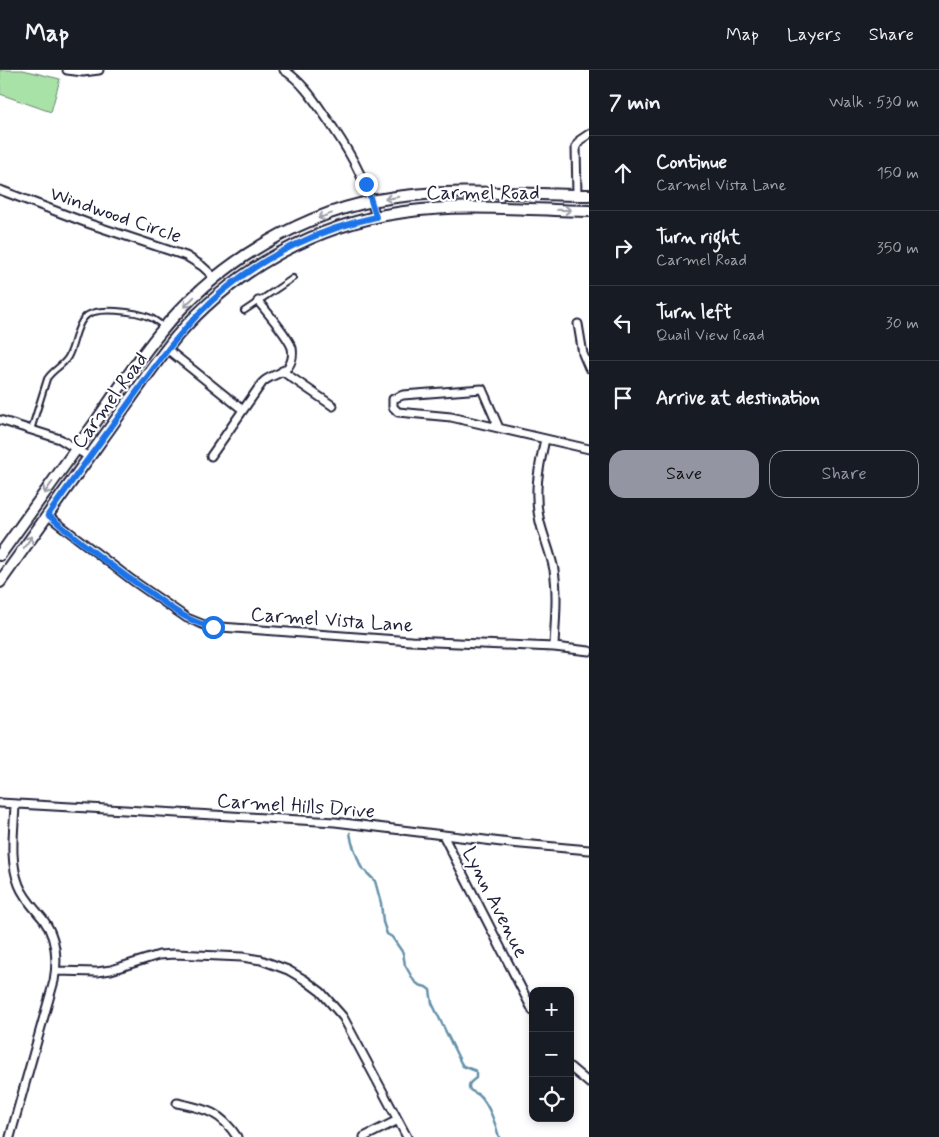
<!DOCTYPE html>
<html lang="en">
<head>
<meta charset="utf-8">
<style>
	body { margin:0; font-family:Mynerve,sans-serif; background:#242831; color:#f1f3f6 }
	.controls { position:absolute; right:15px; bottom:15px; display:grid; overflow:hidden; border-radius:10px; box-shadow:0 2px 8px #0003 }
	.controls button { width:45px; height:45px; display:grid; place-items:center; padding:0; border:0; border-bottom:1px solid #363941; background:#171b24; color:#f1f3f6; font:25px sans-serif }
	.stop { position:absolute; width:15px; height:15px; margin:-11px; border:4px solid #1a73e8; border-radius:50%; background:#fff }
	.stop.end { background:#1a73e8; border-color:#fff; box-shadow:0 1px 5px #0008 }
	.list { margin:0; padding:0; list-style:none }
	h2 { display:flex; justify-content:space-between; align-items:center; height:65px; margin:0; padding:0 20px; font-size:21px }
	h2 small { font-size:16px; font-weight:400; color:#9ea1a6 }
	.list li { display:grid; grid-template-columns:32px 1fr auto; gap:15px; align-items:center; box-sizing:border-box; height:75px; padding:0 20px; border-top:1px solid #363941 }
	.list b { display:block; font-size:19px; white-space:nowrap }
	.list p { margin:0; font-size:16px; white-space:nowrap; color:#9ea1a6 }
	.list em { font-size:16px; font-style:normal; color:#9ea1a6 }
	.actions { display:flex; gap:10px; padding:15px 20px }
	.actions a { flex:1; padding:11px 0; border:1px solid #9495a2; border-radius:15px; text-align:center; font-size:18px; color:#9495a2 }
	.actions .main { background:#9495a2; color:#111 }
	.icon { flex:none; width:28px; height:28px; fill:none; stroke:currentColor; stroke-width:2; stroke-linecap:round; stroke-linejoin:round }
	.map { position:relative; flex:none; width:589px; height:1067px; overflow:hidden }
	header { display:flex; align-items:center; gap:30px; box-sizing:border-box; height:70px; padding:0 25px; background:#171b24; border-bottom:1px solid #363941 }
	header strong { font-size:24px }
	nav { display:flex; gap:28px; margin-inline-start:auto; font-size:18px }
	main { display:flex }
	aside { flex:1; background:#171b24 }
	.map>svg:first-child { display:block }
</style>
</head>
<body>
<header>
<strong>Map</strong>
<nav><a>Map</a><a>Layers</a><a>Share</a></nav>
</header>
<main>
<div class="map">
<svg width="589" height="1067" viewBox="0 0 589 1067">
	<rect width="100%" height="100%" fill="#fff"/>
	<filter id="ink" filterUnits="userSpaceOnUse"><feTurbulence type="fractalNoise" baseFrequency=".02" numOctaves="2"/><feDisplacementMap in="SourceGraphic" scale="10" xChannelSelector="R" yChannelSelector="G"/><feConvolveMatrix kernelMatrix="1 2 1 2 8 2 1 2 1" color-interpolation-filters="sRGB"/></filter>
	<g filter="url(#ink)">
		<path fill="#a9e2a7" stroke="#668271" d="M0,0H23L60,9L51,42L0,24Z"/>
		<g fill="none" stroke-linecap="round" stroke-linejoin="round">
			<path stroke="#6692aa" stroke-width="2.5" d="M350,763L352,773L361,797L375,811L381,833L383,852L387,864L392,867L403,883L405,895L414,911L419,915L426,917L430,920L432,933L461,993L463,996L476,1001V1008C471,1012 467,1014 470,1020C473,1022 478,1024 480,1026C489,1035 496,1055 499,1067"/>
			<g stroke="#22223b" stroke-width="8">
				<path id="lane" d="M244,241L293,208
					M31,360L47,309C52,300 63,296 68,287C75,275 75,258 84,248C94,235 138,242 151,248C156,250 160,254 164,257"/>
			</g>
			<g stroke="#22223b" stroke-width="11">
				<path id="street" d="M67,0L83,2L99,0
					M284,0C301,11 312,27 323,43C347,77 365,107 376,147
					M0,120L90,154L186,186L202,196L215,208
					M577,125L576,77L580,70L589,64
					M578,254L583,284L589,298
					M167,279L243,340
					M282,301L333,336
					M0,350L60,369L89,387
					M499,358L482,319L403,325L393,329V337L398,342L451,347L589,379
					M545,369C539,397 533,423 540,452C544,468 551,484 554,500C558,526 555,551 554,577
					M211,386L262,313C269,305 281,305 288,297C292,292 293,284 292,278C288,266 267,242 258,231
					M47,445L132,510L187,548L207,556L411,571L554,577L589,581
					M0,733L335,752L510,773L589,780
					M443,765L533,941
					M56,901L97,902L111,900L159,885L175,884L242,887L261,890L288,900L305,910L321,922L343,947L407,1067
					M570,997L589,1013
					M177,1033C205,1039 220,1041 237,1067
					M10,1067L54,911C58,889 57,868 43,849C34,838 24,828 19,815C9,789 14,761 15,735
					M364,1067L398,1050"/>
			</g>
			<g stroke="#22223b" stroke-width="14">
				<path id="secondary" d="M0,485C32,440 65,395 97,350C117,321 137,291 159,264C216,193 305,139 396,127C460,118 525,125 589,125
					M0,512C37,460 73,409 110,358C132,327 153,295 177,266C235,199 316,154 404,142C465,133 528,140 589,141"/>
			</g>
			<use href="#lane" stroke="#fff" stroke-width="4"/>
			<use href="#street" stroke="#fff" stroke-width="7"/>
			<use href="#secondary" stroke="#fff" stroke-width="10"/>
		</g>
		<defs><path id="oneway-shaft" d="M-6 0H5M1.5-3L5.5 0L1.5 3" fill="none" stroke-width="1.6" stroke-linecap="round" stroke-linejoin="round" transform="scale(1.25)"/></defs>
		<g stroke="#9c9ca7">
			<use href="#oneway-shaft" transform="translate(392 128) rotate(170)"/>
			<use href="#oneway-shaft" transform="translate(564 140) rotate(2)"/>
			<use href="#oneway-shaft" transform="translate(325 146) rotate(160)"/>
			<use href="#oneway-shaft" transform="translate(189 232) rotate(135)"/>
			<use href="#oneway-shaft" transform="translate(48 418) rotate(126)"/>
			<use href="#oneway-shaft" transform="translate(28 472) rotate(-54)"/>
		</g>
	</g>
	<g fill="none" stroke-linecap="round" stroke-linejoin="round" filter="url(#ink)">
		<path stroke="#1a73e8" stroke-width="6" d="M213,557C190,553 171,538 152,524C116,500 81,473 48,445C74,408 101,371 128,334C157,293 185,253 223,221C267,184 321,159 376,147L366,114"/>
	</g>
	<g text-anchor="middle" stroke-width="4.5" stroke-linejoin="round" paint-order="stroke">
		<g font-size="20" fill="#22223b" stroke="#fff">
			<text x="483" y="129">Carmel Road</text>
			<text transform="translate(116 144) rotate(19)" y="7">Windwood Circle</text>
			<text transform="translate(109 330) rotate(-54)" y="7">Carmel Road</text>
			<text transform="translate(332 549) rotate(4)" y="7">Carmel Vista Lane</text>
			<text transform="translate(296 735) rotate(4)" y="7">Carmel Hills Drive</text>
			<text transform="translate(496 832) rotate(63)" y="7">Lynn Avenue</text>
		</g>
	</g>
</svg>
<div class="controls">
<button>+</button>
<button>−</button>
<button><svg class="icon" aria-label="locate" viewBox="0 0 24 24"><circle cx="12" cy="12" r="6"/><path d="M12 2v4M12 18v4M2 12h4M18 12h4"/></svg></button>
</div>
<div class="stop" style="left:213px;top:557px"></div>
<div class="stop end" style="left:366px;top:114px"></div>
</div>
<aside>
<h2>7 min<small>Walk · 530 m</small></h2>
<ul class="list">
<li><svg class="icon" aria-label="ahead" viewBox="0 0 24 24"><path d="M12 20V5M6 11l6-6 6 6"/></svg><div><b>Continue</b><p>Carmel Vista Lane</p></div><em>150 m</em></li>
<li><svg class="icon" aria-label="right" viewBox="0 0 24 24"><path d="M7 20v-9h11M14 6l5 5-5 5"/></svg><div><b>Turn right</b><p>Carmel Road</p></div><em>350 m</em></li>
<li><svg class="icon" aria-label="left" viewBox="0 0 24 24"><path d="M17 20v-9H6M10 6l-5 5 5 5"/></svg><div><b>Turn left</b><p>Quail View Road</p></div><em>30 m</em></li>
<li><svg class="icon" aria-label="arrive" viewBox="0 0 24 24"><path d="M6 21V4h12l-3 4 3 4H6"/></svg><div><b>Arrive at destination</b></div></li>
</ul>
<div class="actions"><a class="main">Save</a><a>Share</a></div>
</aside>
</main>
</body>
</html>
